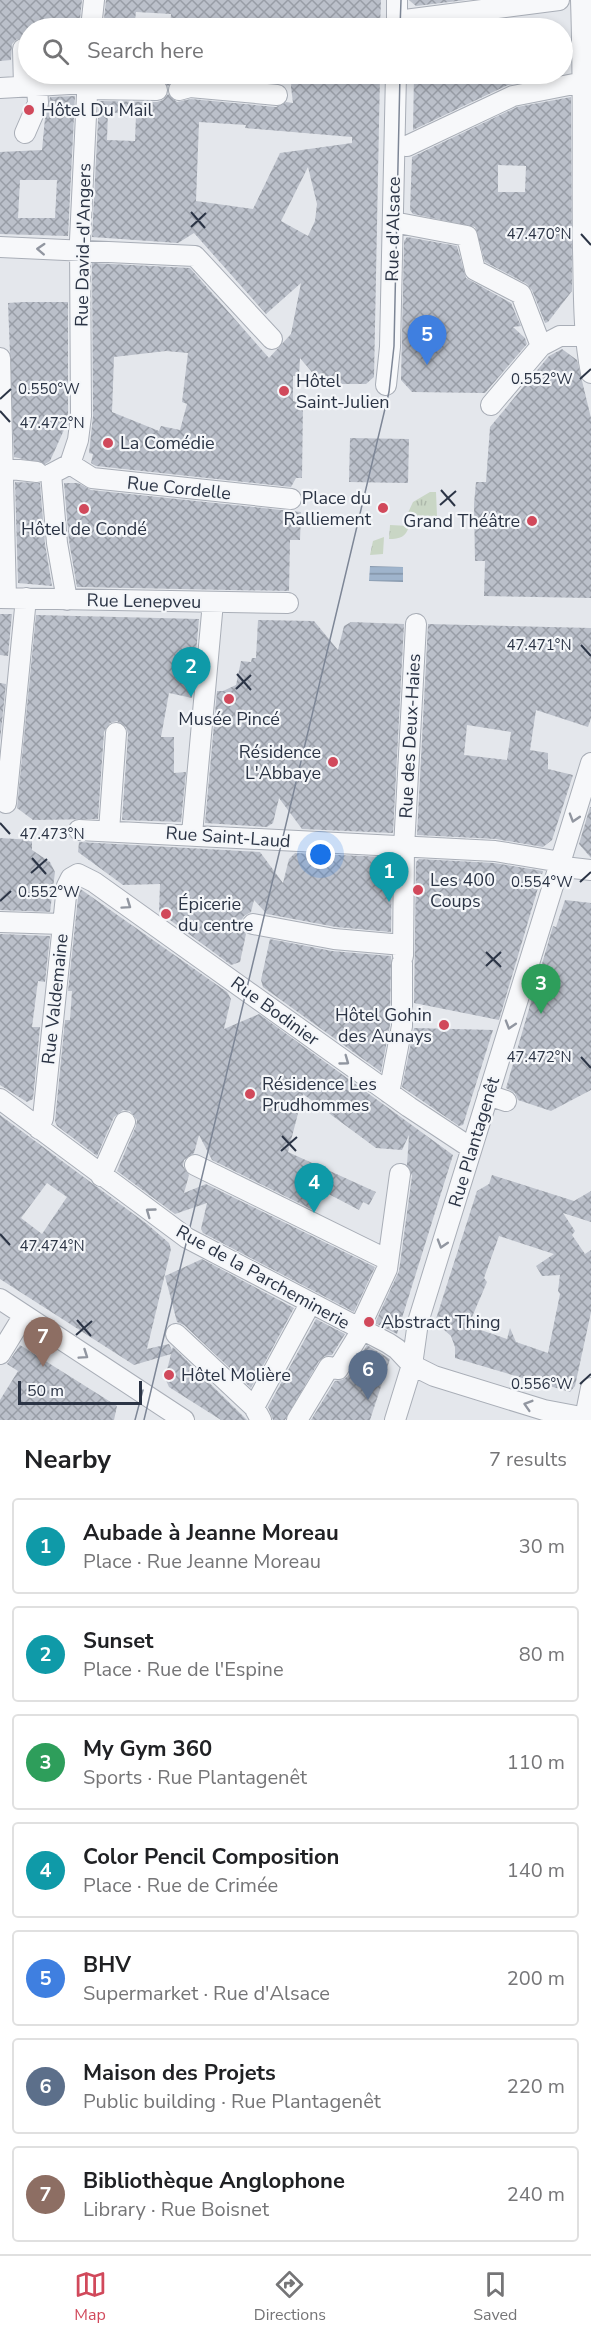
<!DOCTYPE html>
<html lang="en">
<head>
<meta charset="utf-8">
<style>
	body { margin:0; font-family:"Nunito Sans",sans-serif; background:#f2f2f2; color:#202124 }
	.scale { position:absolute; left:18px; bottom:15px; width:124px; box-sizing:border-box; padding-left:6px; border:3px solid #2b3445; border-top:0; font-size:16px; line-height:21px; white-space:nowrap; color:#2b3445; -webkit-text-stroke:4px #f4f6f9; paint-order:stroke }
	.you { position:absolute; left:321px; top:855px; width:21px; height:21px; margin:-15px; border:4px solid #fff; border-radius:50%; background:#1a73e8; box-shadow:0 0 0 9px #1a73e833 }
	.badge { display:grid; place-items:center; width:39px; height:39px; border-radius:50%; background:#d1495b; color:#fff; font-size:20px; font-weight:700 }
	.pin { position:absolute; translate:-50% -50px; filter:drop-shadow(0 2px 3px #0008) }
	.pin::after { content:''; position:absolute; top:32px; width:21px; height:18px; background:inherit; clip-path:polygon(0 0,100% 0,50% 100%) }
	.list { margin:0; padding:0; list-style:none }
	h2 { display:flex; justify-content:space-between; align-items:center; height:78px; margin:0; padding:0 24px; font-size:26px }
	h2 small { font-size:20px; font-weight:400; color:#757577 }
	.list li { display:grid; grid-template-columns:39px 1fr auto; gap:18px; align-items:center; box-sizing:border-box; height:96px; margin:0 12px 12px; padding:0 12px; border:2px solid #e0e0e0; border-radius:6px }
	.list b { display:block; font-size:22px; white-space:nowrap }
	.list p { margin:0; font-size:20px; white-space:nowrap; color:#757577 }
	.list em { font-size:20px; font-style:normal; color:#757577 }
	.icon { flex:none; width:33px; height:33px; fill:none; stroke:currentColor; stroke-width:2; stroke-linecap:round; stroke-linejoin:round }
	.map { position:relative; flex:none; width:591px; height:1420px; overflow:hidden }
	.search { position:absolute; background:#fff; box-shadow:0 3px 9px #0003; left:18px; right:18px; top:18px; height:66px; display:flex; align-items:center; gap:15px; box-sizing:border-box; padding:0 21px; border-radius:33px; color:#757577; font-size:22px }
	.sheet { height:834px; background:#fff }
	nav { display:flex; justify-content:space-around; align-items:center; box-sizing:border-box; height:84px; border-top:2px solid #e0e0e0; background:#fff; font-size:16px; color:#757577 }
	nav a { display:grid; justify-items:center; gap:3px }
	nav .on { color:#d1495b }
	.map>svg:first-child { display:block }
</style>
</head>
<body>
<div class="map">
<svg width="591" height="1420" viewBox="0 0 591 1420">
	<defs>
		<pattern id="grass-tufts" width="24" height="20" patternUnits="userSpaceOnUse" patternTransform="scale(1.5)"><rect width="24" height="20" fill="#c9d6c5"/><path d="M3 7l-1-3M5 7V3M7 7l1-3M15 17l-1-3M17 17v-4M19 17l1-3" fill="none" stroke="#adb8ab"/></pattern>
		<pattern id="water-rules" width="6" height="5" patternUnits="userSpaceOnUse" patternTransform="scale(1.5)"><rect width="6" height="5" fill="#9fb4cc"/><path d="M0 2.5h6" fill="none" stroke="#8293a7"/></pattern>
		<pattern id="building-cross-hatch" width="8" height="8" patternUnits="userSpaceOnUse" patternTransform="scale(1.5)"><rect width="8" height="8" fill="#bbc0ca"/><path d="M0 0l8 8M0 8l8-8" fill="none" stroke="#989da6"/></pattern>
	</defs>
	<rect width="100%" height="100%" fill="#e4e7ec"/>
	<path fill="url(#grass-tufts)" d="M430,492H436L437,516L407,515L413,502Z
		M390,525L409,526C406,537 400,539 389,539Z
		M384,537L383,554L370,555L373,541Z"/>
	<path fill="url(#water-rules)" d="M370,566L403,567V582L369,581Z"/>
	<path fill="url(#building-cross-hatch)" fill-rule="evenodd" d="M0,0H82L79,28H28V38L17,39L12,44L11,60L0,61Z
		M106,0H381L380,28H350V24H310V28H293L241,21V28H170L171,14L136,12L134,28H103Z
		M409,0H466L416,6Z
		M511,18L513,28H432Z
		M116,74H180V77L168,86L158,78L115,77Z
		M292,74H380L374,377L366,384H322L300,358L299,376H293V401L303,404L302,478H296L291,487L96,466L91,463L93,454L89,453L93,416L92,263L190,268L269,358L291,334L301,283L266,314L194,233L178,243L92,237L99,101L157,102L163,100L168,94L177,102L191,99L276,107L286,102L293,103L291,87ZM108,112L136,115L135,141L107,140ZM199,122L246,125L245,128L352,137V143L280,153L253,209L196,201ZM308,167L317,204L315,221L308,236L281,221ZM166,351L188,353L182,402L187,404L180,430L161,426L159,431L112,412L114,357Z
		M414,74H563L508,85L413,130Z
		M75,96L68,236L0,234V152L42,150L45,118L50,97ZM20,180H57L55,218H18Z
		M571,97L572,291L548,322L545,323L532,290L527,284L485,262L475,227L413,214L410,210L412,157L517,107ZM498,165L526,166L525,192H498Z
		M407,237L457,246L466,278L511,303L521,326L513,327L525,338L527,344L485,393L412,392L401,380L404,241Z
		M24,302H68V421L50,461L45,464L14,457L8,303Z
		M562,349L577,360L591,418V598L484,596L485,561H475L474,504L476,482H486L490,427L549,356Z
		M350,438L409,439L408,483L349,482Z
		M15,482L40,483L45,544L52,586L18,583Z
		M64,483H78L91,490L301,512L300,540H290L289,591L77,587L69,541Z
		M0,614H12L8,656L0,655Z
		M36,615L199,619L192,698L169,693L161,737H174V773L186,772L181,822L122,820L128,734L126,727L117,721L110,723L104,732L98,819L33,820L17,808Z
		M258,620L314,621L338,650L344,626L351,622L404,624L393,833L302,829L279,798L273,823L267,827L205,823L217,691H223L236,685L241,661L251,662L252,658H256Z
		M428,624L591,628V718L588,727L536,710L530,750L548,753V769L573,775L552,840L543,847L496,839L417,835ZM467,725L511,732L507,760L464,755Z
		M0,683L6,684L0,741Z
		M590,807H591V858L579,844Z
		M0,838L32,840V850L50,862L55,872L50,912L0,910Z
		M79,842L260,852L283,883L289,859L295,853L385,857L392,865L391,932L336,927L267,914L254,900L251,912L244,916L241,921L242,929L246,934L240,962L231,965L159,912L160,884L123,885L78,852Z
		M419,859L494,863L543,871L499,1020L414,1003L416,862Z
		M79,888L227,992L231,999L224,1029L259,1014L453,1155L397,1334L375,1323L399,1271L412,1176L407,1165L409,1135L402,1150L376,1148L303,1094L288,1152L376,1192L369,1205L363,1202L359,1210L321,1190L315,1211L212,1160L199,1135L194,1153L184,1160L183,1166L189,1175L184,1193L206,1184L375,1267L354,1312L203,1233L201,1229L207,1203L175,1214L117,1171L136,1126L137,1120L130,1111L123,1110L114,1117L97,1156L57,1126L55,1121L65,1020H70L72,991H68Z
		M565,900L591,903V1090L551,1111L518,1100L515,1093L506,1088L553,926L556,927Z
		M0,934L50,936L45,982L38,981L32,1027H40L33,1099L27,1102L0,1085Z
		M270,939L332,951L391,956L390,1025L381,1072L263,987L261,980Z
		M414,1028L493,1030L463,1125L459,1126L402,1087Z
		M0,1115L147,1224L169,1243L171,1249L147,1349L169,1344L172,1350L173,1347L247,1420H221L169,1387L165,1378L171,1354L134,1365L0,1279ZM47,1183L67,1197L42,1234L21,1218Z
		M492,1175L574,1201L591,1191V1222L563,1213L575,1231L572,1235L585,1254L591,1250V1312L575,1386L570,1392L455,1358V1347L451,1336L435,1322L477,1191L489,1184ZM499,1236L554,1254L536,1266L542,1276L560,1275L558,1291L560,1294L548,1353L516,1342L510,1328L507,1339L478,1329L472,1317L487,1282L484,1278Z
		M202,1259L294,1308L251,1388L184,1325L177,1322L165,1276Z
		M316,1319L345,1334L332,1355L325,1356L319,1361L285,1420H273L268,1407Z
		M20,1345L117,1406L114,1420H0V1400L18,1371L7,1364Z
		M367,1345L390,1359L370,1420H311L335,1381L342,1380L348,1376Z"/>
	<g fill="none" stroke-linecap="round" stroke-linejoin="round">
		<g stroke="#a9aeb7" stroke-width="22">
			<path id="minor" d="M581,0C584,83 582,166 583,249C584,290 583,332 591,373
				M397,21L559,0
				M91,28L94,0
				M397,28V0
				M23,49L24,86
				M0,88L87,83
				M87,89L157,90
				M179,90L190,87L277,95
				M25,133L38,103L37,86
				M407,146L513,96L584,82
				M393,222L467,236L475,270L521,294L541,346
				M0,247L195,256L272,339
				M0,358L6,598
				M386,385L390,347L396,74
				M491,405L541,346L560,336H577
				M70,464L92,478L291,499
				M2,468L37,472
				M51,474L70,464L78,440L81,416L80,240L88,74
				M51,474L57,543L67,600
				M0,598L288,603
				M6,803L26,598
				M79,830L495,851L555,861
				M109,831L116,733
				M192,834L213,602
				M564,867L591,870
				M0,922L62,924
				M253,924L334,939L403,945
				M403,956L404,848L416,624
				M389,1093L402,1026V963
				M488,1095L506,1101
				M0,1099L187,1238L388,1343L397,1349L412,1365L434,1376L544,1410L591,1419
				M39,1129L43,1118L67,886L71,878L78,874L94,882L409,1107L471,1148
				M195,1165L388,1260
				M101,1176L125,1122
				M0,1299L184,1420
				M359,1329L387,1269L400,1174
				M176,1334L254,1407L261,1420
				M0,1354L24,1315
				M254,1407L310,1304
				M585,1418L591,1388
				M297,1420L329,1367L338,1369L357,1338
				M395,1420L412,1365L418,1322L591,763"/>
		</g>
		<use href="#minor" stroke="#f7f8fa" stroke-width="20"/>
		<path stroke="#7d8696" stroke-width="1.5" d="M400,28L401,0
			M135,1420L143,1390
			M144,1420L389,392L394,346L400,74"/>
	</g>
	<defs><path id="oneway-chevron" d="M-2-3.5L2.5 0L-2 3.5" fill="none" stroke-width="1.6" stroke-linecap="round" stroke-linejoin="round" transform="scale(1.5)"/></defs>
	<g stroke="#9196a0">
		<use href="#oneway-chevron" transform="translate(41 249) rotate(-177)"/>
		<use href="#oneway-chevron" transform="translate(574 818) rotate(107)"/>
		<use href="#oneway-chevron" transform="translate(127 905) rotate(35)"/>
		<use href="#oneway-chevron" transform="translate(510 1025) rotate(107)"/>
		<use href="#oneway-chevron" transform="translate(345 1061) rotate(36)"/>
		<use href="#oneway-chevron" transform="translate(150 1212) rotate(-144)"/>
		<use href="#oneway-chevron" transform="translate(442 1244) rotate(107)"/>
		<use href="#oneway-chevron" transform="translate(84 1355) rotate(34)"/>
		<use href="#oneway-chevron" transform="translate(528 1405) rotate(-163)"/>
	</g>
	<path fill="none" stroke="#2b3445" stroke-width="2" d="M191,212L205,228M191,227L206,213M581,234L591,245M580,379L591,369M0,399L11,389M0,411L10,422M441,490L455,506M440,505L456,491M581,645L591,656M237,674L251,690M236,689L251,675M0,823L10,834M32,858L46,874M31,873L47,859M580,882L591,872M0,901L11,891M486,952L501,967M486,966L501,952M581,1057L591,1068M282,1136L296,1151M281,1151L297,1137M0,1234L10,1245M77,1320L91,1336M76,1335L92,1321M580,1384L591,1374"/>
	<g fill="#d1495b" stroke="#f4f6f9" stroke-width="2">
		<circle cx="29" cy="110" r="6"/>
		<circle cx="284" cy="391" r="6"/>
		<circle cx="108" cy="443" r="6"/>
		<circle cx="383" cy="508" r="6"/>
		<circle cx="84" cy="509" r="6"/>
		<circle cx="532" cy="521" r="6"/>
		<circle cx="229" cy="699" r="6"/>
		<circle cx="333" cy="762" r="6"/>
		<circle cx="418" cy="890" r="6"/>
		<circle cx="166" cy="914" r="6"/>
		<circle cx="444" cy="1025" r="6"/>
		<circle cx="250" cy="1094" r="6"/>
		<circle cx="369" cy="1322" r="6"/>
		<circle cx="169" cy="1375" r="6"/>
	</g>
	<g text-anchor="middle" stroke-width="4.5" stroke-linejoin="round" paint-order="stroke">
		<g font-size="18" fill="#2b3445" stroke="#f4f6f9" text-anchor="start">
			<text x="41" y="116">Hôtel Du Mail</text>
			<text x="296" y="387">Hôtel<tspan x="296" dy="21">Saint-Julien</tspan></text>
			<text x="120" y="449">La Comédie</text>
			<text x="371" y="504" text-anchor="end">Place du<tspan x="371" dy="21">Ralliement</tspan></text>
			<text x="520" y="527" text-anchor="end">Grand Théâtre</text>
			<text x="84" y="535" text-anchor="middle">Hôtel de Condé</text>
			<text x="229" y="725" text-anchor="middle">Musée Pincé</text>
			<text x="321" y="758" text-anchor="end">Résidence<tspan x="321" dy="21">L'Abbaye</tspan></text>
			<text x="430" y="886">Les 400<tspan x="430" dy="21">Coups</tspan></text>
			<text x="178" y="910">Épicerie<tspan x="178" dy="21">du centre</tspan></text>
			<text x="432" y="1021" text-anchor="end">Hôtel Gohin<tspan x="432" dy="21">des Aunays</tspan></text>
			<text x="262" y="1090">Résidence Les<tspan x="262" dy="21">Prudhommes</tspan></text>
			<text x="381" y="1328">Abstract Thing</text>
			<text x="181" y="1381">Hôtel Molière</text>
		</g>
		<g font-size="18" fill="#2b3445" stroke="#f4f6f9">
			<text transform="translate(393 229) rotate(-89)" y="6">Rue d'Alsace</text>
			<text transform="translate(83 245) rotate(-89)" y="6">Rue David-d'Angers</text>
			<text transform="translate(179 488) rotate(6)" y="6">Rue Cordelle</text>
			<text transform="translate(144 601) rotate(1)" y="6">Rue Lenepveu</text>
			<text transform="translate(410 736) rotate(-87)" y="6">Rue des Deux-Haies</text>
			<text transform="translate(228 837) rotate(4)" y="6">Rue Saint-Laud</text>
			<text transform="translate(55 999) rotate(-84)" y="6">Rue Valdemaine</text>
			<text transform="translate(275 1011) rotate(36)" y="6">Rue Bodinier</text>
			<text transform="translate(474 1142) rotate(-73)" y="6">Rue Plantagenêt</text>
			<text transform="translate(263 1277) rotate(29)" y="6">Rue de la Parcheminerie</text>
		</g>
	</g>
	<g font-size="15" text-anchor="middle" fill="#2b3445" stroke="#f4f6f9" stroke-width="4.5" stroke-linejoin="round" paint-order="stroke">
		<text x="539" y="239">47.470°N</text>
		<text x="542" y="384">0.552°W</text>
		<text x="49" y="394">0.550°W</text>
		<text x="52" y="428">47.472°N</text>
		<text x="539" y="650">47.471°N</text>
		<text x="52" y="839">47.473°N</text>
		<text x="542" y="887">0.554°W</text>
		<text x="49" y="897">0.552°W</text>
		<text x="539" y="1062">47.472°N</text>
		<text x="52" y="1251">47.474°N</text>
		<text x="542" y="1389">0.556°W</text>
	</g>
</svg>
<div class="scale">50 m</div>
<div class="you"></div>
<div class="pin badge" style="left:389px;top:902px;background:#0f9aa8">1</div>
<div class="pin badge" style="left:191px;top:697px;background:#0f9aa8">2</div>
<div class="pin badge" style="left:541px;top:1014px;background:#2e9e5b">3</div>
<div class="pin badge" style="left:314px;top:1213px;background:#0f9aa8">4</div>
<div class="pin badge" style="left:427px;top:365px;background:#3f7fe0">5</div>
<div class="pin badge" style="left:368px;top:1400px;background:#5c6f8a">6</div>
<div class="pin badge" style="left:43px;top:1367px;background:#8d6e63">7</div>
<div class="search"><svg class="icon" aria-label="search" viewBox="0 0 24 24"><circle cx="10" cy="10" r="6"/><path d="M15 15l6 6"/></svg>Search here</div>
</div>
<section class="sheet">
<h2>Nearby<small>7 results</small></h2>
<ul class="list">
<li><span class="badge" style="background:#0f9aa8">1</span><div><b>Aubade à Jeanne Moreau</b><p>Place · Rue Jeanne Moreau</p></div><em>30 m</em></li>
<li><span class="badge" style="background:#0f9aa8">2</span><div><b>Sunset</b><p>Place · Rue de l'Espine</p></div><em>80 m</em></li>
<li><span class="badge" style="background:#2e9e5b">3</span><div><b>My Gym 360</b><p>Sports · Rue Plantagenêt</p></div><em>110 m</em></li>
<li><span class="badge" style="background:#0f9aa8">4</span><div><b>Color Pencil Composition</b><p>Place · Rue de Crimée</p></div><em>140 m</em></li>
<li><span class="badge" style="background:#3f7fe0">5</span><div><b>BHV</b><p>Supermarket · Rue d'Alsace</p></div><em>200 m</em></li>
<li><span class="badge" style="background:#5c6f8a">6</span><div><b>Maison des Projets</b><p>Public building · Rue Plantagenêt</p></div><em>220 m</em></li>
<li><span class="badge" style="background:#8d6e63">7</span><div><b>Bibliothèque Anglophone</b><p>Library · Rue Boisnet</p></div><em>240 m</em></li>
</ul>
</section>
<nav>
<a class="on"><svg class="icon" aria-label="map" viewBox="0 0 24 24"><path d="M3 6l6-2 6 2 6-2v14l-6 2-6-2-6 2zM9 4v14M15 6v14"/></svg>Map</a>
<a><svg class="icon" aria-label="directions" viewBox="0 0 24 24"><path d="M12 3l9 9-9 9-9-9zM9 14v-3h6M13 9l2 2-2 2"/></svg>Directions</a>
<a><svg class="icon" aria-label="saved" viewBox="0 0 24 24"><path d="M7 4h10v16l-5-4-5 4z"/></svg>Saved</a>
</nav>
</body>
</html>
